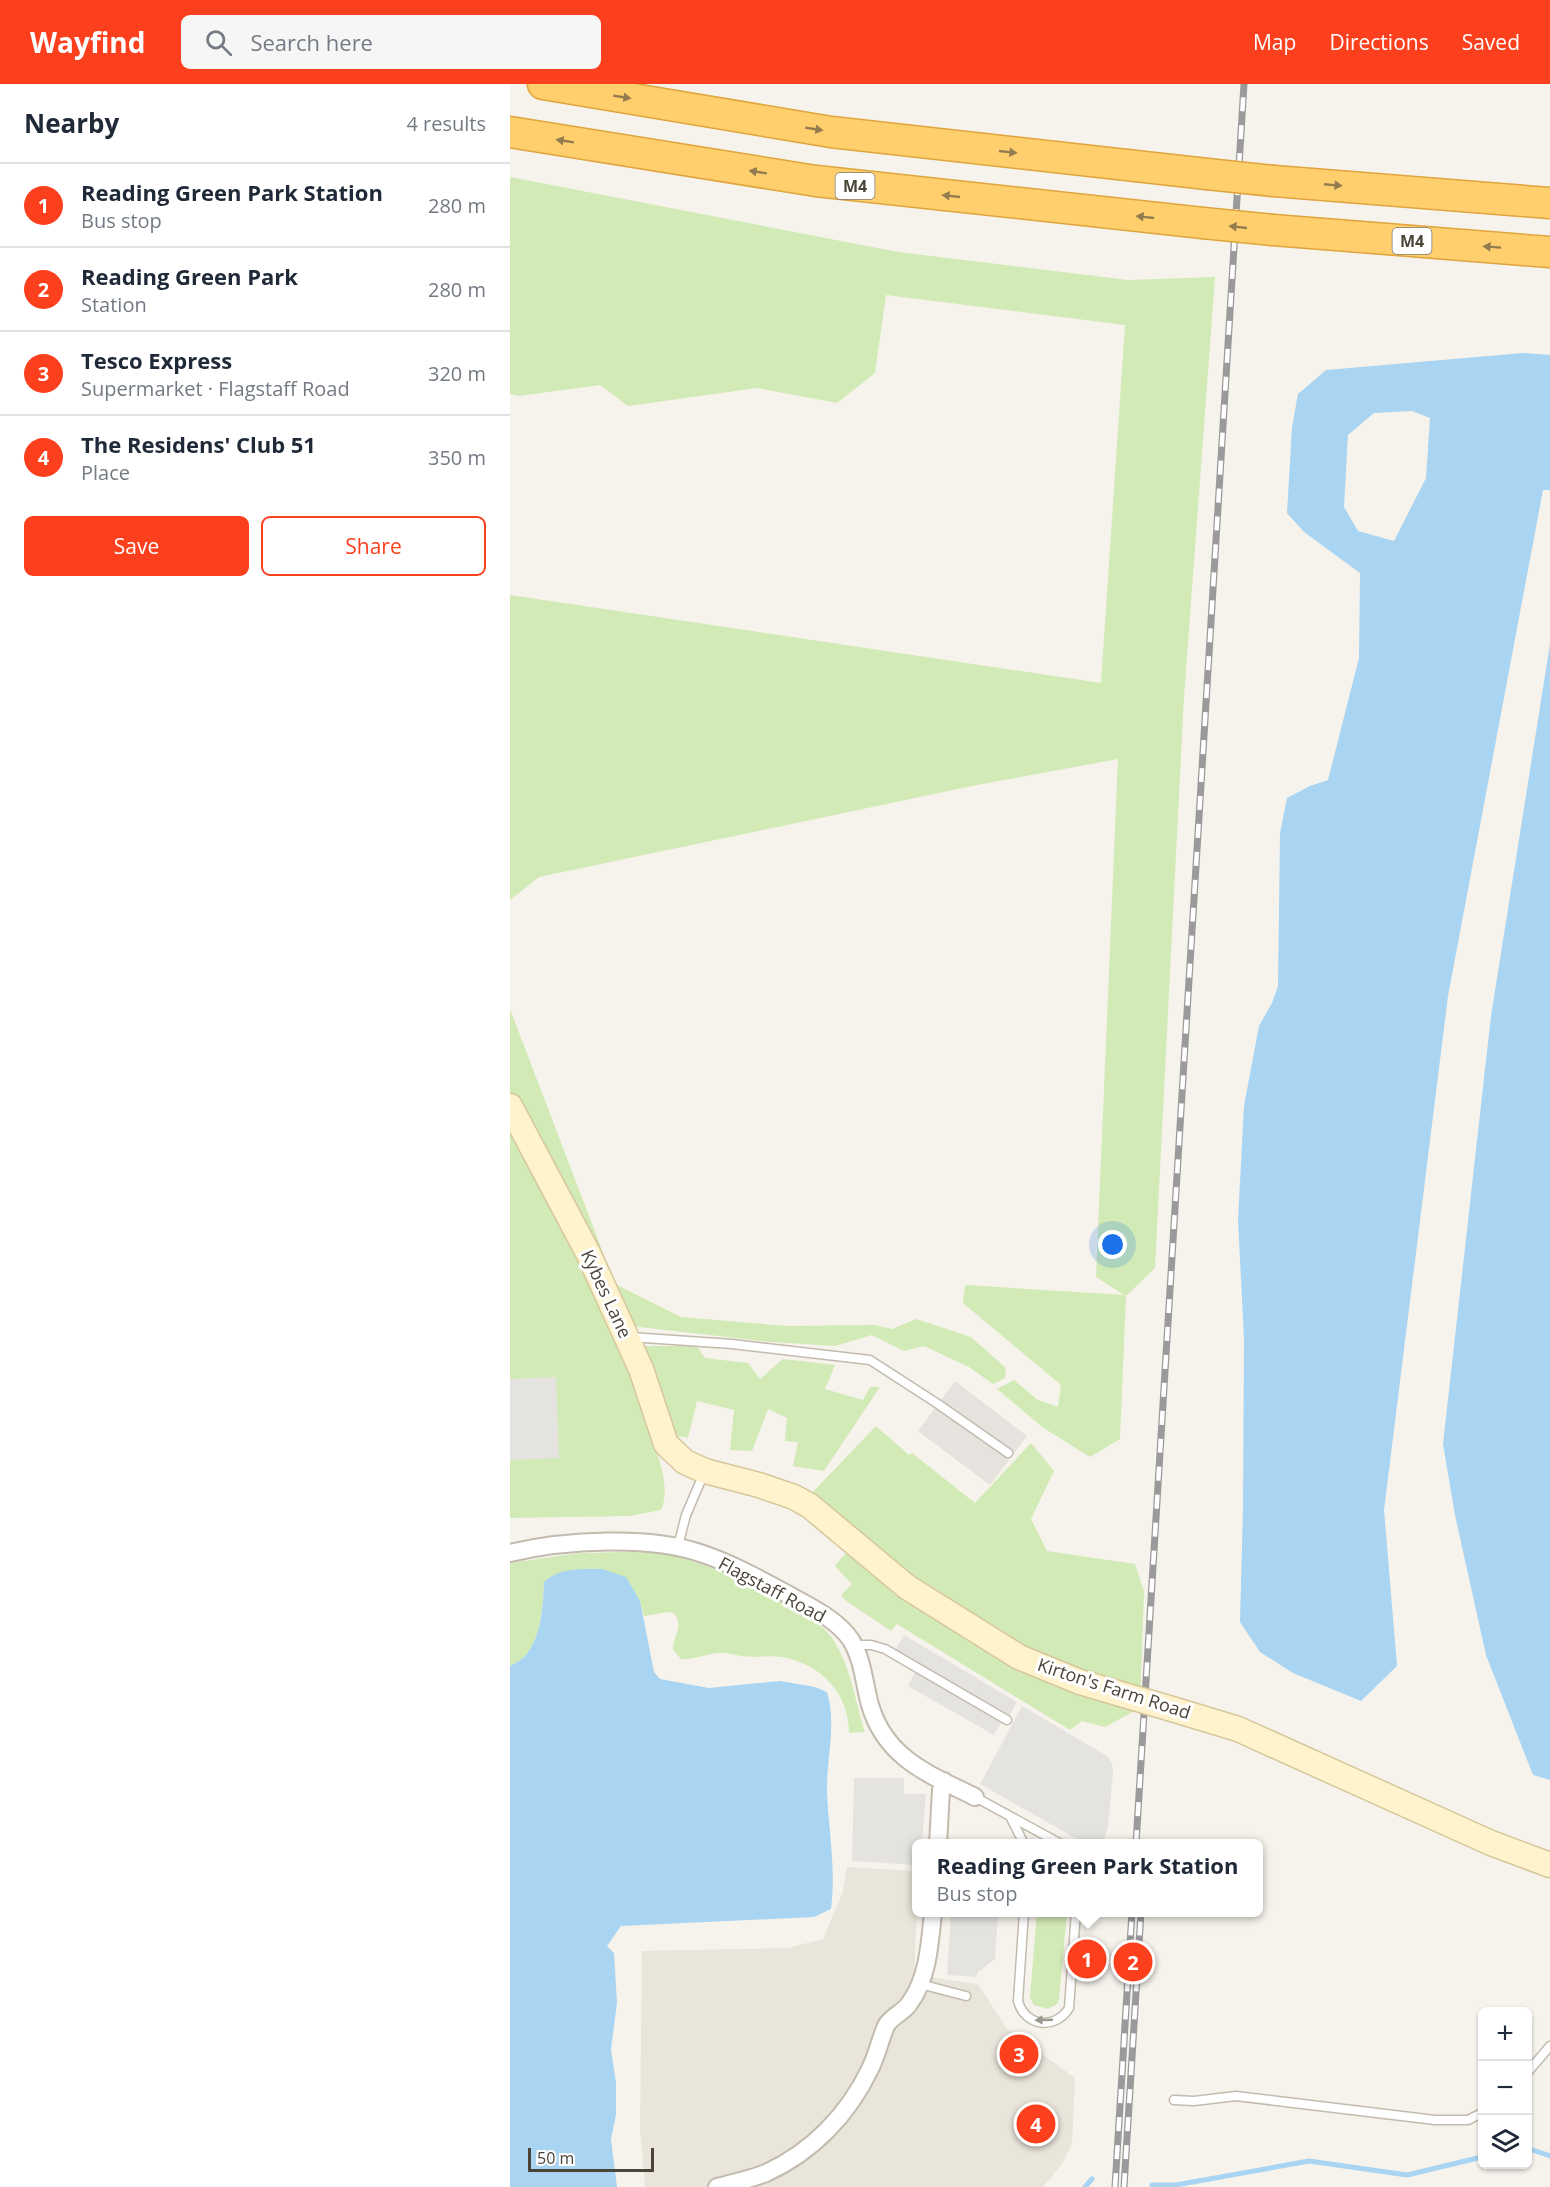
<!DOCTYPE html>
<html lang="en">
<head>
<meta charset="utf-8">
<style>
	body { margin:0; font-family:"Open Sans",sans-serif; background:#f6f6f7; color:#1f2937 }
	.controls { position:absolute; right:18px; bottom:18px; display:grid; overflow:hidden; border-radius:9px; box-shadow:0 2px 4px #0004 }
	.controls button { width:54px; height:54px; display:grid; place-items:center; padding:0; border:0; border-bottom:2px solid #e0e1e3; background:#fff; color:#1f2937; font:30px sans-serif }
	.scale { position:absolute; left:18px; bottom:15px; width:126px; box-sizing:border-box; padding-left:6px; border:3px solid #4b4439; border-top:0; font-size:16px; line-height:21px; white-space:nowrap; color:#4b4439; -webkit-text-stroke:4px #fff; paint-order:stroke }
	.you { position:absolute; left:603px; top:1161px; width:21px; height:21px; margin:-15px; border:4px solid #fff; border-radius:50%; background:#1a73e8; box-shadow:0 0 0 9px #1a73e833 }
	.badge { display:grid; place-items:center; width:39px; height:39px; border-radius:50%; background:#fc3f1d; color:#fff; font-size:20px; font-weight:700 }
	.pin { position:absolute; translate:-50% -50%; border:3px solid #fff; box-shadow:0 2px 6px #0006 }
	.popup { position:absolute; left:402px; top:1755px; width:351px; height:78px; box-sizing:border-box; display:grid; place-content:center; border-radius:9px; background:#fff; filter:drop-shadow(0 2px 4px #0005); font-size:20px; white-space:nowrap; color:#747a83 }
	.popup b { font-size:22px; color:#1f2937 }
	.popup::after { content:''; position:absolute; left:50%; top:100%; margin-left:-12px; border:12px solid transparent; border-top-color:#fff }
	.list { margin:0; padding:0; list-style:none }
	h2 { display:flex; justify-content:space-between; align-items:center; height:78px; margin:0; padding:0 24px; font-size:26px }
	h2 small { font-size:20px; font-weight:400; color:#747a83 }
	.list li { display:grid; grid-template-columns:39px 1fr auto; gap:18px; align-items:center; box-sizing:border-box; height:84px; padding:0 24px; border-top:2px solid #e0e1e3 }
	.list b { display:block; font-size:22px; white-space:nowrap }
	.list p { margin:0; font-size:20px; white-space:nowrap; color:#747a83 }
	.list em { font-size:20px; font-style:normal; color:#747a83 }
	.actions { display:flex; gap:12px; padding:18px 24px }
	.actions a { flex:1; padding:14px 0; border:2px solid #fc3f1d; border-radius:9px; text-align:center; font-size:21px; color:#fc3f1d }
	.actions .main { background:#fc3f1d; color:#fff }
	.icon { flex:none; width:33px; height:33px; fill:none; stroke:currentColor; stroke-width:2; stroke-linecap:round; stroke-linejoin:round }
	.map { position:relative; flex:none; width:1040px; height:2103px; overflow:hidden }
	header { display:flex; align-items:center; gap:36px; box-sizing:border-box; height:84px; padding:0 30px; background:#fc3f1d; color:#fff }
	header strong { font-size:28px }
	nav { display:flex; gap:33px; margin-inline-start:auto; font-size:21px }
	.search { width:420px; height:54px; background:#f6f6f7; display:flex; align-items:center; gap:15px; box-sizing:border-box; padding:0 21px; border-radius:9px; color:#747a83; font-size:22px }
	main { display:flex }
	aside { flex:1; background:#fff }
	.map>svg:first-child { display:block }
</style>
</head>
<body>
<header>
<strong>Wayfind</strong>
<div class="search"><svg class="icon" aria-label="search" viewBox="0 0 24 24"><circle cx="10" cy="10" r="6"/><path d="M15 15l6 6"/></svg>Search here</div>
<nav><a>Map</a><a>Directions</a><a>Saved</a></nav>
</header>
<main>
<aside>
<h2>Nearby<small>4 results</small></h2>
<ul class="list">
<li><span class="badge">1</span><div><b>Reading Green Park Station</b><p>Bus stop</p></div><em>280 m</em></li>
<li><span class="badge">2</span><div><b>Reading Green Park</b><p>Station</p></div><em>280 m</em></li>
<li><span class="badge">3</span><div><b>Tesco Express</b><p>Supermarket · Flagstaff Road</p></div><em>320 m</em></li>
<li><span class="badge">4</span><div><b>The Residens' Club 51</b><p>Place</p></div><em>350 m</em></li>
</ul>
<div class="actions"><a class="main">Save</a><a>Share</a></div>
</aside>
<div class="map">
<svg width="1040" height="2103" viewBox="0 0 1040 2103">
	<rect width="100%" height="100%" fill="#f6f3ec"/>
	<path fill="#eae5da" d="M337,1783L406,1787L407,1829L404,1891L468,1900L497,1945L565,1994L562,2060L552,2080L533,2103H135L130,2046L132,1867L278,1864L313,1855L332,1810Z"/>
	<path fill="#e6e2dd" d="M445,1297L517,1352L480,1401L408,1347Z"/>
	<path fill="#d2eab5" d="M0,93L388,168L618,196L705,193L674,613L645,1184L616,1212L610,1355L580,1373L532,1343L487,1305L504,1296L528,1316L548,1323L551,1301L453,1219L455,1201L614,1211L586,1193L608,675L462,702L29,793L0,816V511L591,599L615,241L376,211L365,289L327,319L247,304L118,322L90,301L9,312L0,310Z
		M0,925L105,1200L171,1233L276,1242L364,1241L382,1245L406,1235L461,1253L496,1284L495,1294L483,1300L459,1283L414,1262L394,1267L362,1251L325,1262L261,1258L121,1242L129,1262H187L195,1274L238,1279L250,1295L273,1275L325,1281L315,1305L353,1316L360,1303H370L314,1387L283,1382L288,1358L275,1357L277,1334L258,1325L242,1367L220,1366L224,1326L187,1317L178,1354L140,1345C146,1370 162,1402 151,1426L120,1432L0,1434Z
		M366,1342L399,1371L402,1369L465,1419L521,1359L544,1387L521,1435L537,1467L625,1480L634,1507L630,1624L595,1643L572,1637L560,1646L387,1540L381,1547L336,1517L331,1511L342,1500L325,1482L347,1455L302,1409Z
		M70,1469C97,1469 126,1466 153,1470C192,1475 300,1522 322,1554C341,1582 345,1617 355,1648L339,1649C339,1609 311,1580 272,1573C258,1571 244,1574 231,1572C223,1571 216,1568 208,1569C195,1570 184,1576 171,1575L163,1566C162,1552 176,1541 163,1529L158,1528L134,1532L130,1517L34,1498C33,1522 32,1551 16,1571C12,1576 5,1579 0,1582V1479Z
		M527,1829H557L549,1915L547,1920L538,1925L524,1921L520,1913Z"/>
	<path fill="#e5e3e0" d="M46,1293L49,1374L0,1376V1295Z
		M394,1551L507,1618L497,1636L494,1634L484,1651L398,1602L407,1584L383,1570Z
		M512,1622L597,1672L602,1679L603,1688L598,1743L593,1759H574L470,1700Z
		M344,1694H394V1710H416L412,1759L406,1760V1781L342,1777Z
		M441,1829H488L485,1875L467,1889V1893L437,1891Z"/>
	<path fill="#a9d4f2" fill-rule="evenodd" d="M1013,269L1040,271V406H1033L938,912L874,1426L887,1582L851,1617L783,1589L750,1568L730,1538L733,1424L734,1255L728,1136L734,1022L749,942L762,919L768,902L770,749L777,714L800,702L818,696L849,574L850,489L794,448L777,429L782,343L788,310L816,286ZM902,327L920,334L916,394L884,457L848,447L834,423L838,351L864,329Z
		M1040,560V1696L1023,1691L976,1571L945,1431L933,1360L981,932Z
		M92,1485L116,1493L130,1517L144,1588L150,1595L199,1604L270,1597L305,1603L317,1608C327,1640 316,1676 317,1709C319,1749 326,1785 321,1825L304,1833L111,1842L97,1862L104,1869L107,1919L101,1965L106,1999V2031L101,2055L107,2103H0V1582C5,1579 12,1576 16,1571C32,1551 33,1522 34,1498C50,1483 71,1485 92,1485Z"/>
	<g fill="none" stroke-linecap="round" stroke-linejoin="round">
		<path stroke="#a9d4f2" stroke-width="5" d="M1017,2064L1040,2072
			M642,2101H666L799,2077L897,2091L972,2073
			M575,2103L582,2095"/>
		<g stroke="#c2bbae" stroke-width="11">
			<path id="lane" d="M120,1253L222,1260L360,1276L428,1320L498,1369
				M168,1462L176,1431L194,1389
				M343,1561H361L375,1565L497,1636
				M465,1713L551,1760
				M501,1734L514,1760
				M514,1828L508,1917C515,1943 546,1946 559,1924L566,1828
				M410,1900L456,1912
				M1017,1989L1040,1962
				M664,2016L684,2017L726,2012L925,2036H958L972,2029"/>
		</g>
		<g stroke="#c2bbae" stroke-width="20">
			<path id="street" d="M0,1469C54,1456 141,1451 193,1470C223,1480 251,1496 279,1511C300,1523 327,1535 341,1556C353,1576 354,1599 360,1621C376,1675 419,1690 465,1713
				M428,1760L431,1706L434,1697
				M207,2103C223,2099 241,2095 256,2089C302,2068 338,2031 360,1985C367,1971 370,1956 376,1942C381,1932 393,1929 399,1920C418,1895 420,1859 423,1828"/>
		</g>
		<g stroke="#d6c79b" stroke-width="27">
			<path id="secondary" d="M0,1022L78,1169L131,1285L156,1360L175,1378L195,1387L249,1401L284,1413L300,1422L397,1503L509,1573L570,1598L621,1613
				M662,1625L728,1645L981,1759L1040,1781"/>
		</g>
		<g stroke="#e0a43c" stroke-width="33">
			<path id="highway" d="M33,0L321,48L697,90
				M0,48L306,97L693,139
				M764,97L1040,119
				M763,146L1040,168"/>
		</g>
		<use href="#lane" stroke="#fff" stroke-width="8"/>
		<use href="#street" stroke="#fff" stroke-width="16"/>
		<use href="#secondary" stroke="#fff3cd" stroke-width="24"/>
		<use href="#highway" stroke="#ffcf6e" stroke-width="30"/>
		<g stroke="#9a9a9a" stroke-width="7">
			<path id="rail" d="M626,1760L734,0
				M605,2103L622,1828
				M614,2103L631,1828"/>
		</g>
		<use href="#rail" stroke="#fff" stroke-width="4.5" stroke-dasharray="14" stroke-linecap="butt"/>
		<g stroke="#d6c79b" stroke-width="27" stroke-linecap="butt">
			<path id="secondary-bridge" d="M621,1613L662,1625"/>
		</g>
		<g stroke="#e0a43c" stroke-width="33" stroke-linecap="butt">
			<path id="highway-bridge" d="M697,90L764,97
				M693,139L763,146"/>
		</g>
		<use href="#secondary-bridge" stroke="#fff3cd" stroke-width="24"/>
		<use href="#highway-bridge" stroke="#ffcf6e" stroke-width="30"/>
	</g>
	<defs><path id="oneway-solid" d="M-6-.8H1V-3.2L6.5 0L1 3.2V.8H-6Z" transform="scale(1.5)"/></defs>
	<g fill="#937c4e">
		<use href="#oneway-solid" transform="translate(112 13) rotate(9)"/>
		<use href="#oneway-solid" transform="translate(304 45) rotate(9)"/>
		<use href="#oneway-solid" transform="translate(55 57) rotate(-171)"/>
		<use href="#oneway-solid" transform="translate(498 68) rotate(6)"/>
		<use href="#oneway-solid" transform="translate(248 88) rotate(-171)"/>
		<use href="#oneway-solid" transform="translate(823 101) rotate(5)"/>
		<use href="#oneway-solid" transform="translate(441 112) rotate(-174)"/>
		<use href="#oneway-solid" transform="translate(635 133) rotate(-174)"/>
		<use href="#oneway-solid" transform="translate(728 143) rotate(-174)"/>
		<use href="#oneway-solid" transform="translate(982 163) rotate(-176)"/>
	</g>
	<use fill="#9c9892" href="#oneway-solid" transform="translate(534 1936) rotate(178)"/>
	<g text-anchor="middle" stroke-width="6" stroke-linejoin="round" paint-order="stroke">
		<g fill="#fff" stroke="#817c74" stroke-width="1.5">
			<rect x="325.5" y="89" width="39" height="26" rx="4.5"/>
			<rect x="882.5" y="144" width="39" height="26" rx="4.5"/>
		</g>
		<g font-size="16" font-weight="bold" fill="#4b4439">
			<text x="345" y="108">M4</text>
			<text x="902" y="163">M4</text>
		</g>
		<g font-size="18" fill="#4b4439" stroke="#fff">
			<text transform="translate(96 1210) rotate(65)" y="6">Kybes Lane</text>
			<text transform="translate(262 1506) rotate(28)" y="6">Flagstaff Road</text>
			<text transform="translate(604 1605) rotate(18)" y="6">Kirton's Farm Road</text>
		</g>
	</g>
</svg>
<div class="controls">
<button>+</button>
<button>−</button>
<button><svg class="icon" aria-label="layers" viewBox="0 0 24 24"><path d="M12 4l9 5-9 5-9-5zM3 14l9 5 9-5"/></svg></button>
</div>
<div class="scale">50 m</div>
<div class="you"></div>
<div class="pin badge" style="left:577px;top:1875px">1</div>
<div class="popup"><b>Reading Green Park Station</b>Bus stop</div>
<div class="pin badge" style="left:623px;top:1878px">2</div>
<div class="pin badge" style="left:509px;top:1970px">3</div>
<div class="pin badge" style="left:526px;top:2040px">4</div>
</div>
</main>
</body>
</html>
